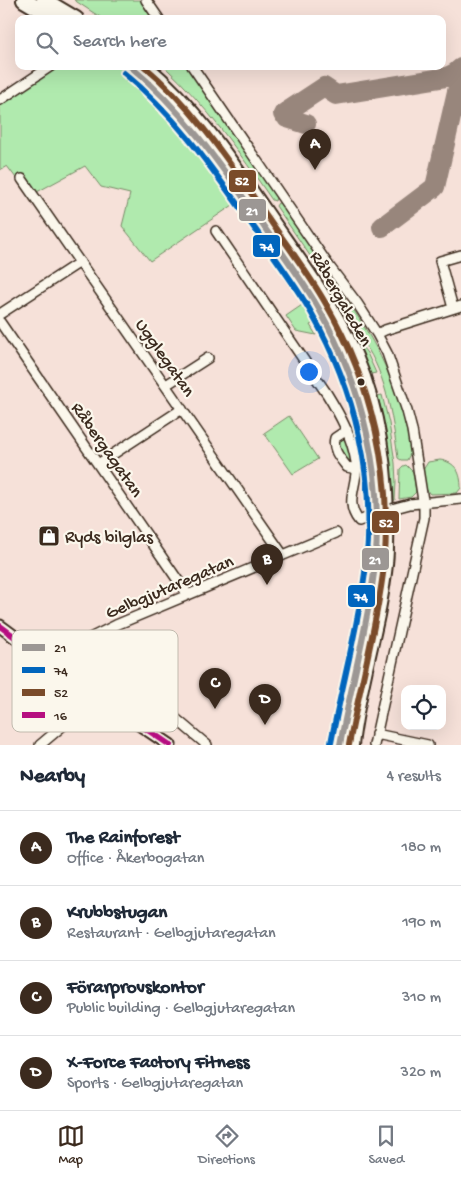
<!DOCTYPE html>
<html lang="en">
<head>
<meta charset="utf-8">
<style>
	body { margin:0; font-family:"Gochi Hand",sans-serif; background:#f2f2f3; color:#1f2937 }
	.controls { position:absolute; right:15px; bottom:15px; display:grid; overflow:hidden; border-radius:10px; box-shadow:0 5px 20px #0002 }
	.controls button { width:45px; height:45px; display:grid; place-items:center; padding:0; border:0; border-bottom:1px solid #e0e1e3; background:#fff; color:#1f2937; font:25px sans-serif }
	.you { position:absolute; left:308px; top:371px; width:18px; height:18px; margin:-12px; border:4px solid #fff; border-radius:50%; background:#1a73e8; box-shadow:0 0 0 8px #1a73e833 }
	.badge { display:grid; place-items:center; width:32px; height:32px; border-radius:50%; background:#3b2a1e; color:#fff; font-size:16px; font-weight:700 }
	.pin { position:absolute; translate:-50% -41px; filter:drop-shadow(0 1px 2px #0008) }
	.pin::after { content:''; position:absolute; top:26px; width:18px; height:15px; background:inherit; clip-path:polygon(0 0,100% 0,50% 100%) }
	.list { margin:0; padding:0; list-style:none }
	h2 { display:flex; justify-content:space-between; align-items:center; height:65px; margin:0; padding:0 20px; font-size:21px }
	h2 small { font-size:16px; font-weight:400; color:#747a83 }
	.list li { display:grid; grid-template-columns:32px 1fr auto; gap:15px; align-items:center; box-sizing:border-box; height:75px; padding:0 20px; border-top:1px solid #e0e1e3 }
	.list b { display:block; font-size:19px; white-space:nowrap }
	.list p { margin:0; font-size:16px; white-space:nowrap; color:#747a83 }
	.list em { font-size:16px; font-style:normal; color:#747a83 }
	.icon { flex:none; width:28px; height:28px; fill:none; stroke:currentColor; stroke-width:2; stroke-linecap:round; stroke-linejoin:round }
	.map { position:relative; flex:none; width:461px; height:745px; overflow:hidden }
	.search { position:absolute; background:#fff; box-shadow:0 5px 20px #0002; left:15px; right:15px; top:15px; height:55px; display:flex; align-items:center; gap:12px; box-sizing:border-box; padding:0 18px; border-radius:10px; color:#747a83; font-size:19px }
	.sheet { height:365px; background:#fff }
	nav { display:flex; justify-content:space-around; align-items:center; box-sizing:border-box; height:70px; border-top:1px solid #e0e1e3; background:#fff; font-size:14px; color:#747a83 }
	nav a { display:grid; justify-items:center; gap:2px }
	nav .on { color:#3b2a1e }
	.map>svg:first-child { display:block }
</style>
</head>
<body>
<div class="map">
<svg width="461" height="745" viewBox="0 0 461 745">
	<rect width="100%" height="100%" fill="#f6e1d9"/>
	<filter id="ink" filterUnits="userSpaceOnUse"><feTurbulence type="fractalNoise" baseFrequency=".02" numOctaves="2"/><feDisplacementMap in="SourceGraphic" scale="10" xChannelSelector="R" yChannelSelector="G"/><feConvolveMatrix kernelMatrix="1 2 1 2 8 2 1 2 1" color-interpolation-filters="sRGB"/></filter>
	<g filter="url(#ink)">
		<path fill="#b0eaae" stroke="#768a66" d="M74,0H141L154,19H103Z
			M57,66H121L148,88L187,128L290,274L319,320L310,325L316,335L296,331L286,316L305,303L236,203L150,261L122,226L130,194L101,187L85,166L37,192L25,176L16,178L7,166L0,170V104Z
			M164,66H187L276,197L275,201L272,200C239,152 207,106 164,66Z
			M238,158L321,279L354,337L367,353L376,373L371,374L236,159Z
			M278,203H280L346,298L340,303L330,285L276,206Z
			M349,303C382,352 401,394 411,452L407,460H401L398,458C392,415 386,369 358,335L360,331L356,323L353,324L343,308Z
			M382,395L389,423L395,463L396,482L395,500L392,501L381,408L377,396Z
			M353,401L367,454L372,508L369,509C367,485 364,460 360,435C358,425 351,412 353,401Z
			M289,416L318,459L293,474L264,433Z
			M342,438L347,442L352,467L339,451L337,443Z
			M440,460C456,462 461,473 461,488L457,493L430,494L426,489L423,470L428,462Z
			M406,465L413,472L416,492L411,497L399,499L400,469L403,466Z"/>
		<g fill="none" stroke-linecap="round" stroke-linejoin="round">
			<path stroke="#98867c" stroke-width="20" d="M285,113L287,118L306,124
				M283,114L324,87L336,95L447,77L455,73L461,68
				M382,227L435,187L461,74"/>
			<g stroke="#3b2a1e" stroke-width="12">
				<path id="minor" d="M146,0L159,19
					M192,66L329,266L357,303L377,334L387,353L407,411L412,430L424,507V518L374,745
					M0,100L51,66
					M22,179L283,555
					M216,231L327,394C340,415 352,437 356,462C359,484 343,501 359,521L369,517
					M453,308L440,261L461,255
					M0,314L80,262
					M0,322L188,595
					M377,334L385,330L461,306
					M166,385L208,358
					M347,430L335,438C332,450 340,458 347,467L356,469
					M98,464L182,409
					M410,504L461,499
					M98,635L116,654L123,667L142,690L207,745
					M59,670L90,638L116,625L336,533
					M69,677L98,635
					M376,734L428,745
					M40,745L91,702L96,695"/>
			</g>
			<g stroke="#3b2a1e" stroke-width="15">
				<path id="tertiary" d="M0,626L69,677L170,745"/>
			</g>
			<g stroke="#3b2a1e" stroke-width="18">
				<path id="primary" d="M24,0L56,19
					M44,0L76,19
					M130,66C184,107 221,165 259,220C279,249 301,278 319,309C364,385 385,477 375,565C368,626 350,685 340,745
					M145,66C192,106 226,155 261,206C290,249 322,290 346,337C379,402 388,474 386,547C386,570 381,592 377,615C368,658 356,701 351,745"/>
			</g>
			<use href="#minor" stroke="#fbf7ec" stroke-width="9"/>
			<use href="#tertiary" stroke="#fbf7ec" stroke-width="11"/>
			<use href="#primary" stroke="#fbf7ec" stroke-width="14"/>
			<g stroke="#3b2a1e" stroke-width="12" stroke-linecap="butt">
				<path id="minor-bridge" d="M369,517L384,511L410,504"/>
			</g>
			<use href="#minor-bridge" stroke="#fbf7ec" stroke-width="9"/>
			<g stroke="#fbf7ec" stroke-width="10">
				<path id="bus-1" d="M130,66C184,111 222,167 262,224C281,252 302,279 319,309C363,387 384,476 375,565C368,626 351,685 340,745"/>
			</g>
			<g stroke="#fbf7ec" stroke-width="10">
				<path id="bus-2" d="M124,73C178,117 215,173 255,229C274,257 295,284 312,314C355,390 376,477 366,565C359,625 342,684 331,743"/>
			</g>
			<g stroke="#fbf7ec" stroke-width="10">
				<path id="bus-3" d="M144,66C195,109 231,165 269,219C288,247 309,274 326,304C372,383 393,475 384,566C377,626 360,685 349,745"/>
			</g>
			<g stroke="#fbf7ec" stroke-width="10">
				<path id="bus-4" d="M0,626L69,677L170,745"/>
			</g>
			<use href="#bus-1" stroke="#9c9794" stroke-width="6"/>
			<use href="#bus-2" stroke="#0065bd" stroke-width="6"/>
			<use href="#bus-3" stroke="#7a4b2a" stroke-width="6"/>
			<use href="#bus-4" stroke="#b60f80" stroke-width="6"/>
		</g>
	</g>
	<defs>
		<g id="shop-square" transform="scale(1.125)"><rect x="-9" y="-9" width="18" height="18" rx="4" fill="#3b2a1e" stroke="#fbf7ec"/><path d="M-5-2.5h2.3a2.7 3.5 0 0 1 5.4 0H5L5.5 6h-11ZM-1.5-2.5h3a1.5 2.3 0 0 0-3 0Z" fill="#fff"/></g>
	</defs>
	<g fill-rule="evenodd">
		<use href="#shop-square" x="49" y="536"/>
	</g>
	<circle fill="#3b2a1e" stroke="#fbf7ec" stroke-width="2" cx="361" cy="382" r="4.5"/>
	<g text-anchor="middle" stroke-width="4.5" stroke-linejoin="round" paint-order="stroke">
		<g font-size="18" fill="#3b2a1e" stroke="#fbf7ec">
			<text transform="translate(342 298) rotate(60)" y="6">Råbergaleden</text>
			<text transform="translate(166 357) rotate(55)" y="6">Ugglegatan</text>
			<text transform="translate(108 449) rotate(55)" y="6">Råbergagatan</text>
			<text transform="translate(169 586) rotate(-23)" y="6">Gelbgjutaregatan</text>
		</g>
		<g font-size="18" fill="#3b2a1e" stroke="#fbf7ec" text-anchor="start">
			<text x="65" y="542">Ryds bilglas</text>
		</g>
	</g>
	<rect x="12" y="630" width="166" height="102" rx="8" fill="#fbf7ec" stroke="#c1baae" stroke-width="1"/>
	<rect x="22" y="644" width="23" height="7" fill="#9c9794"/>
	<rect x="22" y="667" width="23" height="6" fill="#0065bd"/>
	<rect x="22" y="689" width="23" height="7" fill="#7a4b2a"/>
	<rect x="22" y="712" width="23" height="6" fill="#b60f80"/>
	<g font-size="14" fill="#3b2a1e">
		<text x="54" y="652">21</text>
		<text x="54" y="675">74</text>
		<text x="54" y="697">52</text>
		<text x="54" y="720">16</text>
	</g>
	<g stroke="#fbf7ec" stroke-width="2">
		<rect x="228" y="169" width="29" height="24" rx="5" fill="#7a4b2a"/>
		<rect x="238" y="198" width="29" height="24" rx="5" fill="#9c9794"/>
		<rect x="252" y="234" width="29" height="24" rx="5" fill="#0065bd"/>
		<rect x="371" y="510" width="29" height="24" rx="5" fill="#7a4b2a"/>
		<rect x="361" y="547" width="29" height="24" rx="5" fill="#9c9794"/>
		<rect x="347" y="584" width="29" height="24" rx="5" fill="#0065bd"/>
	</g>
	<g font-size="14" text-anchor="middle" font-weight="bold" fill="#fff">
		<text x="242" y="185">52</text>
		<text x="252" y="215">21</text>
		<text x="267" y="251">74</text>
		<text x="386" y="527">52</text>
		<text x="375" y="564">21</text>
		<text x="361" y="601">74</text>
	</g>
</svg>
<div class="controls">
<button><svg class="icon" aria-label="locate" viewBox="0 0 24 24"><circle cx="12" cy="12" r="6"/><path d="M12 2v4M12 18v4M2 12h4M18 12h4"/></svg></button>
</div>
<div class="you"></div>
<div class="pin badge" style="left:315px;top:170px">A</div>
<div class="pin badge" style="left:267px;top:585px">B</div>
<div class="pin badge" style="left:215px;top:709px">C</div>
<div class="pin badge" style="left:265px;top:725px">D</div>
<div class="search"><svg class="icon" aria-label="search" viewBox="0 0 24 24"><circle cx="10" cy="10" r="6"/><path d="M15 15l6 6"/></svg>Search here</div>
</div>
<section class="sheet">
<h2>Nearby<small>4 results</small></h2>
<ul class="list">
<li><span class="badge">A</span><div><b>The Rainforest</b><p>Office · Åkerbogatan</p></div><em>180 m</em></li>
<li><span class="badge">B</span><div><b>Krubbstugan</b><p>Restaurant · Gelbgjutaregatan</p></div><em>190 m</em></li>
<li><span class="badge">C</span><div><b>Förarprovskontor</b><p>Public building · Gelbgjutaregatan</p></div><em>310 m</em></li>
<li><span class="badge">D</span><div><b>X-Force Factory Fitness</b><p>Sports · Gelbgjutaregatan</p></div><em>320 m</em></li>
</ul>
</section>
<nav>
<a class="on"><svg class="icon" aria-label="map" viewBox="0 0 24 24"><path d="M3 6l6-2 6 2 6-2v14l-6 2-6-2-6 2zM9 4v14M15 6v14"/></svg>Map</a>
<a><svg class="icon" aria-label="directions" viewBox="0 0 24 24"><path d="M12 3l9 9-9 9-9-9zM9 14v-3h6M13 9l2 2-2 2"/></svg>Directions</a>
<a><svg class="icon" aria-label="saved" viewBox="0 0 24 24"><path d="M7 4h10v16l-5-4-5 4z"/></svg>Saved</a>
</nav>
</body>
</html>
